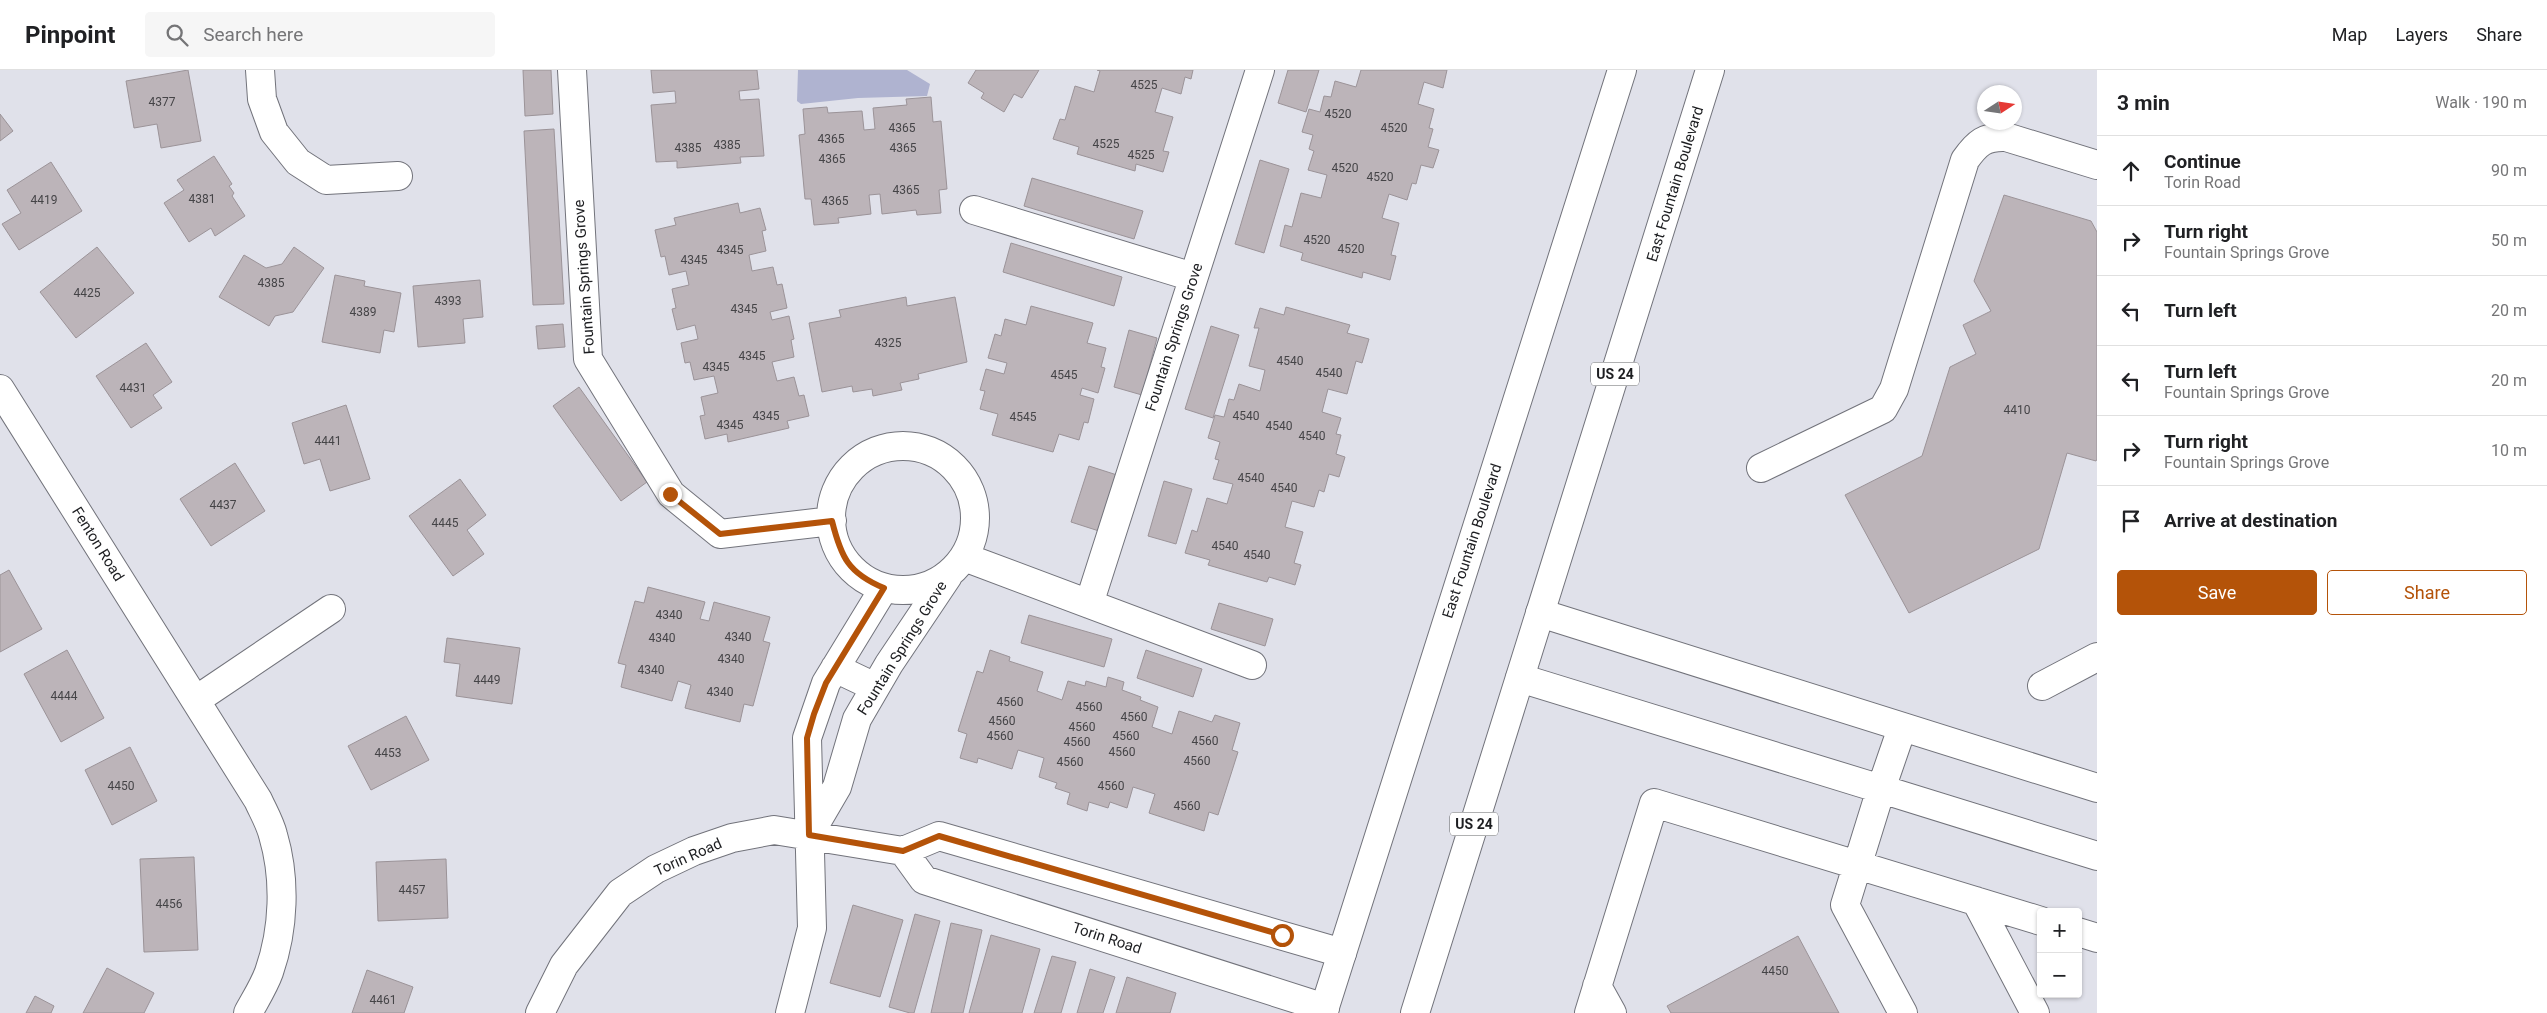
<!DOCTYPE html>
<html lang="en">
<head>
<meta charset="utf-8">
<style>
	body { margin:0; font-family:Roboto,sans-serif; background:#f6f6f6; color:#202124 }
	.controls { position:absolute; right:15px; bottom:15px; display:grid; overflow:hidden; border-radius:5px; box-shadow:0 1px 4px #0004 }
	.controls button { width:45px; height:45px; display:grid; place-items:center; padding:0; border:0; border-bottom:1px solid #e0e0e0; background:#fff; color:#202124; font:25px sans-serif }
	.compass { position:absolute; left:1977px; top:15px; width:45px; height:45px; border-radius:50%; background:#fff; box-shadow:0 1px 4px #0004; rotate:78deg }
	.stop { position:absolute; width:15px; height:15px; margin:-11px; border:4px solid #b45309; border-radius:50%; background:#fff }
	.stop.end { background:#b45309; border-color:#fff; box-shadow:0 1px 5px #0008 }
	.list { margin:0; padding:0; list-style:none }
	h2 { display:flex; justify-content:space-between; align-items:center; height:65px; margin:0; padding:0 20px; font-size:21px }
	h2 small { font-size:16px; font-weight:400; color:#757577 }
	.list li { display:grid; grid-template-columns:32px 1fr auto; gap:15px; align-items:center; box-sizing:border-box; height:70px; padding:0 20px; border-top:1px solid #e0e0e0 }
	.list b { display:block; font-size:19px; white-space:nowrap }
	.list p { margin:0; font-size:16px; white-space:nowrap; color:#757577 }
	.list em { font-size:16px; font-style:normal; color:#757577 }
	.actions { display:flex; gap:10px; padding:15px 20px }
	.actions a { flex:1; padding:11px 0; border:1px solid #b45309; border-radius:5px; text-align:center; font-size:18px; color:#b45309 }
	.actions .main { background:#b45309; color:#fff }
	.icon { flex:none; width:28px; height:28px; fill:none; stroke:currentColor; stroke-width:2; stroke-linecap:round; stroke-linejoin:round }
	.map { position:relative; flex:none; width:2097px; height:943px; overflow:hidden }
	header { display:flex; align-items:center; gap:30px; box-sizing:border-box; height:70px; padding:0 25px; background:#fff; border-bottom:1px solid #e0e0e0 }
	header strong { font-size:24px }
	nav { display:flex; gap:28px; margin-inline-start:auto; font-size:18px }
	.search { width:350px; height:45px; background:#f6f6f6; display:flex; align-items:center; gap:12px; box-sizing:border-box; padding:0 18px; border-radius:5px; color:#757577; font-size:19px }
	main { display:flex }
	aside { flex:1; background:#fff }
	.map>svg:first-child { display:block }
</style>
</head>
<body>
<header>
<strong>Pinpoint</strong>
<div class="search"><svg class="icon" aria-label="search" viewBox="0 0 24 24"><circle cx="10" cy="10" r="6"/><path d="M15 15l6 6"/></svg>Search here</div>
<nav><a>Map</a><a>Layers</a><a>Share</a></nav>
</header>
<main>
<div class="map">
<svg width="2097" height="943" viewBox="0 0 2097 943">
	<rect width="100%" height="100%" fill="#e0e1ea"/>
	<path fill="#afb3d0" d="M798,0H907L930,14L927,26L858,28L801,34L797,31Z"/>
	<path fill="#bcb4b9" stroke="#9b9398" d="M188,0L201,71L161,78L157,54L134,58L126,11Z
		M523,0H551L553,44L525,46Z
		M651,0H757L759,19L739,21L740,30L759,29L764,86L740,87L741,93L677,98V91L656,92L651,35L676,33L675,21L653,23Z
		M976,0H1039L1022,28L1014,24L1004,42L981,28L984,23L968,13Z
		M1097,0H1193L1191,9L1185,7L1181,24L1162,18L1155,42L1173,47L1163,81L1169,82L1163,102L1136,94L1135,101L1077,84L1079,77L1053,69L1060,49L1065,50L1075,16L1094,22L1100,1Z
		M1288,0H1319L1306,42L1278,33Z
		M1361,0H1447L1443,18L1424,12L1418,34L1434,39L1429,58L1433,59L1428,77L1439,80L1433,98L1421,95L1416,114L1412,113L1407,130L1389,124L1382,148L1399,153L1391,185L1396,186L1390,210L1363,202L1362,208L1301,190L1303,183L1280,176L1285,155L1292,157L1301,123L1321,128L1327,105L1308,100L1314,81L1309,79L1313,65L1302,62L1309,39L1320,42L1324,26L1331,27L1335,11L1356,17Z
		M931,27L933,52L941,51L947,119L939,120L941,143L917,145L916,140L882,144L880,124L869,125L871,144L838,148L839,153L814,155L811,129H805L799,65L805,64L803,39L827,37L828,43L862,41L864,60L875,59L873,38L907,35L906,29Z
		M0,44L13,61L0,71Z
		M554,59L564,234L533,235L524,61Z
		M214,86L232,114L229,116L234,123L232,126L245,146L215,166L211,158L189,172L164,133L184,120L177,110Z
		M1260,90L1289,99L1264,183L1235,174Z
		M51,92L82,141L19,180L2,154L21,143L7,120Z
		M1032,108L1143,141L1134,169L1024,136Z
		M2004,125L2091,151L2097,162V389L2096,391L2067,383L2039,479L1909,543L1845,425L1922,386L1950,297L1976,284L1963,255L1991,241L1974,211Z
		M738,133L740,143L760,138L766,160L762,161L766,181L749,185L752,201L773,197L777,215L782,214L787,238L770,242L772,250L789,246L794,269L791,270L794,287L772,292L777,311L794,307L799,326L804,325L809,346L787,351L789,358L728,372L727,364L705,369L700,346L705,345L701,327L718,323L714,306L694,310L690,292L685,293L681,273L698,269L695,255L677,260L672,239L676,238L672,219L689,215L686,201L669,205L665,186L661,187L655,160L676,155L674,148Z
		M1011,173L1122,207L1114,236L1003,202Z
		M97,177L134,223L76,268L40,222Z
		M294,177L324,198L293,242L275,246L269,256L219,227L244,185L266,198L282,194Z
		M335,205L365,211L364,216L401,223L394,262L384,260L380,283L322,272Z
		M480,210L483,247L463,249L465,273L418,277L413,216Z
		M906,227L907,236L955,227L967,292L918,304L919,309L900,313L902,320L873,326L872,319L853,322L852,316L822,322L809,253L841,247L839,240Z
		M1031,236L1093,253L1087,273L1106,278L1101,297L1105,298L1098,323L1082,318L1080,325L1094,329L1088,353L1084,352L1079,370L1059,364L1053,382L992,365L998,344L980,339L985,321L980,320L986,299L1004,304L1007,293L988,288L995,264L1001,266L1005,249L1026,255Z
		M1286,237L1350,255L1347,263L1369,269L1362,293L1356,291L1347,324L1328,319L1322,342L1341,348L1336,364L1341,365L1336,384L1345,387L1339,407L1329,404L1324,422L1319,420L1314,437L1292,431L1285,457L1303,462L1294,493L1301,495L1295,515L1269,507L1267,512L1208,495L1210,490L1185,483L1192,460L1197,462L1207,428L1227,434L1233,414L1213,409L1219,390L1215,389L1220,372L1208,368L1215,345L1224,347L1229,329L1234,330L1239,314L1260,321L1265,300L1249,296L1259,258H1254L1260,238L1284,245Z
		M563,254L565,277L538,279L536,256Z
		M1211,256L1239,265L1213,348L1185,339Z
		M1129,260L1157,268L1142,325L1114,317Z
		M146,273L172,312L153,325L162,338L131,358L96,306Z
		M579,317L647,412L621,431L553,336Z
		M346,335L370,409L330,421L320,389L304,394L292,353Z
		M235,393L265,441L211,476L180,429Z
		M1089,396L1117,405L1099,461L1071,452Z
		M460,409L486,445L467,460L484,484L453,506L409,446Z
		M1164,411L1192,419L1176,474L1148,466Z
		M9,500L42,559L0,582V505Z
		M648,517L705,532L700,549L709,551L714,532L770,547L763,571L770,573L753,636L744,634L740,652L685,638L691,615L678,611L672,631L621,617L626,595L618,593L635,531L644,533Z
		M1219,533L1273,549L1265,576L1211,559Z
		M1029,545L1112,569L1104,597L1021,573Z
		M447,568L520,578L512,634L456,626L460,594L444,592Z
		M67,580L104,648L61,672L24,604Z
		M990,580L1010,587L1009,591L1043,602L1037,621L1062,630L1068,611L1085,616L1086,611L1106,617L1108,607L1124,612L1122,620L1141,627L1140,630L1158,637L1152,657L1172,664L1179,641L1212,652L1215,645L1240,653L1232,680L1238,682L1218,745L1209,742L1204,761L1149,743L1155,724L1133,717L1127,738L1110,732L1108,738L1089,732L1087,741L1067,734L1070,723L1055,718L1057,713L1039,707L1044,688L1018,680L1012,699L978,688L977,693L960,688L967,664L958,661L977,601L983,603Z
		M1146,580L1202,599L1193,627L1137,608Z
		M406,646L429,690L371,720L348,676Z
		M130,677L157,731L112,755L85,700Z
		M194,787L198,880L144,882L140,789Z
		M446,789L448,848L378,851L376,792Z
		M853,835L903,850L880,927L830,913Z
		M915,844L940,851L914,943H910L889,937Z
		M951,853L982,860L963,943H931Z
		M991,865L1040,879L1022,943H969Z
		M1798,866L1839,943H1671L1667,936Z
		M1052,886L1076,892L1061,943H1034Z
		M107,898L154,923L144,943H83Z
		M1090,899L1115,907L1103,943H1077Z
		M367,900L413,917L404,943H352Z
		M1127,907L1176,923L1170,943H1116Z
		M35,926L54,936L51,943H26Z"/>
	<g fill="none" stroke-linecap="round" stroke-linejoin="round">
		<g stroke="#72737b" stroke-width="30">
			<path id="minor" d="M260,0L262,29L274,62L298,92L326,110L398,106
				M572,0L588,289L671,424L720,464L832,451
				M974,140L1193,207
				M0,319L258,730C263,741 270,753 273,765C286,809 284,859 269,902C264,916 255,930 248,943
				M831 448a72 72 0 1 1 144 0a72 72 0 1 1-144 0Z
				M1761,398L1883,339L1894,319L1965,90C1977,73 1985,66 2006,67L2097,95
				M964,487L1252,595
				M1089,534L1260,0
				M1540,543L2097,718
				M835,598L875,617
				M1520,608L1881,719L1845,835L1903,943
				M2042,616L2097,587
				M196,630L331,539
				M1902,658L1881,719L2097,786
				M809,765L837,717L857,649L889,594L948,506
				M903,781L924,810L1325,938
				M1976,831L2035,943
				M2078,862L2097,868
				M1597,916L1612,943
				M540,943L564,895L620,823L656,799L694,781L732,768L774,760L903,781L939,766L1342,883
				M790,943L812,858L807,668L826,613L884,518
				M1589,943L1654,733L2041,851"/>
		</g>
		<g stroke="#72737b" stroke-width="30">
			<path id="highway" d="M1323,943L1622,0
				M1415,943L1710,0"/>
		</g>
		<use href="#minor" stroke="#fff" stroke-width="28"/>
		<use href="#highway" stroke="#fff" stroke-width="28"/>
	</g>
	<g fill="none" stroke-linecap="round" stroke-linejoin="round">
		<path stroke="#b45309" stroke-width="6" d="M670,424L720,464L832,451C841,487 848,503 884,518L826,613L814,644L807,668L809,765L903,781L939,766L1282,865"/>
	</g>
	<g text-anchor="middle" stroke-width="4" stroke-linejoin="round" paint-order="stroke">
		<g font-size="12" fill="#454447">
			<text x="1144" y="19">4525</text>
			<text x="162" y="36">4377</text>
			<text x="1338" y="48">4520</text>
			<text x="902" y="62">4365</text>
			<text x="1394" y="62">4520</text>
			<text x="831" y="73">4365</text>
			<text x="1106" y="78">4525</text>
			<text x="727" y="79">4385</text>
			<text x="688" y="82">4385</text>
			<text x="903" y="82">4365</text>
			<text x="1141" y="89">4525</text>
			<text x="832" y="93">4365</text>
			<text x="1345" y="102">4520</text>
			<text x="1380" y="111">4520</text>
			<text x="906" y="124">4365</text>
			<text x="202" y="133">4381</text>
			<text x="44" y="134">4419</text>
			<text x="835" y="135">4365</text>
			<text x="1317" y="174">4520</text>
			<text x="1351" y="183">4520</text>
			<text x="730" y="184">4345</text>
			<text x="694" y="194">4345</text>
			<text x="271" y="217">4385</text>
			<text x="87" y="227">4425</text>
			<text x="448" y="235">4393</text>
			<text x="744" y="243">4345</text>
			<text x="363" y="246">4389</text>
			<text x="888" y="277">4325</text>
			<text x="752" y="290">4345</text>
			<text x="1290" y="295">4540</text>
			<text x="716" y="301">4345</text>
			<text x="1329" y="307">4540</text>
			<text x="1064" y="309">4545</text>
			<text x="133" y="322">4431</text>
			<text x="2017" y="344">4410</text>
			<text x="766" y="350">4345</text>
			<text x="1246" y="350">4540</text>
			<text x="1023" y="351">4545</text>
			<text x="730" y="359">4345</text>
			<text x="1279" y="360">4540</text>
			<text x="1312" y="370">4540</text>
			<text x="328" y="375">4441</text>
			<text x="1251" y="412">4540</text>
			<text x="1284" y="422">4540</text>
			<text x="223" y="439">4437</text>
			<text x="445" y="457">4445</text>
			<text x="1225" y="480">4540</text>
			<text x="1257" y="489">4540</text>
			<text x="669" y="549">4340</text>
			<text x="738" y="571">4340</text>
			<text x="662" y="572">4340</text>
			<text x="731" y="593">4340</text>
			<text x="651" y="604">4340</text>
			<text x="487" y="614">4449</text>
			<text x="720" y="626">4340</text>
			<text x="64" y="630">4444</text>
			<text x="1010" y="636">4560</text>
			<text x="1089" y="641">4560</text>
			<text x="1134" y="651">4560</text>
			<text x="1002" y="655">4560</text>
			<text x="1082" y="661">4560</text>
			<text x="1000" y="670">4560</text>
			<text x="1126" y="670">4560</text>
			<text x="1205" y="675">4560</text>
			<text x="1077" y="676">4560</text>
			<text x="1122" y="686">4560</text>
			<text x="388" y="687">4453</text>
			<text x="1197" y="695">4560</text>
			<text x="1070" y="696">4560</text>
			<text x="121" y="720">4450</text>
			<text x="1111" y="720">4560</text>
			<text x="1187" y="740">4560</text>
			<text x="412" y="824">4457</text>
			<text x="169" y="838">4456</text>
			<text x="1775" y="905">4450</text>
			<text x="383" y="934">4461</text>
		</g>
		<g fill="#fff" stroke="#616264" stroke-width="1">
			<rect x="1591" y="292.5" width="48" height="23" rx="4"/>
			<rect x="1450" y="742.5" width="48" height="23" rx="4"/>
		</g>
		<g font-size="14" font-weight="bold" fill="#1d1e21">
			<text x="1615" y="309">US 24</text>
			<text x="1474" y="759">US 24</text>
		</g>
		<g font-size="15" fill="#1d1e21" stroke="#fff">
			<text transform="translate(1675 114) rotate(-73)" y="5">East Fountain Boulevard</text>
			<text transform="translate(584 207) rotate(-94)" y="5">Fountain Springs Grove</text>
			<text transform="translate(1174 267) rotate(-72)" y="5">Fountain Springs Grove</text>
			<text transform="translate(1472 471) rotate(-72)" y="5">East Fountain Boulevard</text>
			<text transform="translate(98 474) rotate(58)" y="5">Fenton Road</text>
			<text transform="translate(902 578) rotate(-58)" y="5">Fountain Springs Grove</text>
			<text transform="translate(688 787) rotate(-24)" y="5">Torin Road</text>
			<text transform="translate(1107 868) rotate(18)" y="5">Torin Road</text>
		</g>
	</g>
</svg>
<div class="controls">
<button>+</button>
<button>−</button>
</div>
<svg class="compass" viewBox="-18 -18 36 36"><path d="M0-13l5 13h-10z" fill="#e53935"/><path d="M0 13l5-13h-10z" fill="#757577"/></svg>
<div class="stop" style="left:1282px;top:865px"></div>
<div class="stop end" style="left:670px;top:424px"></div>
</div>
<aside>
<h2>3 min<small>Walk · 190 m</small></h2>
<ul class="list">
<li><svg class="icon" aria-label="ahead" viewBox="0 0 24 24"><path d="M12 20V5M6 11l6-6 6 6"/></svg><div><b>Continue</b><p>Torin Road</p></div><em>90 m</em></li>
<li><svg class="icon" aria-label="right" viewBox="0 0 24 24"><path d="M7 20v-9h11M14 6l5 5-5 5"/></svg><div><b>Turn right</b><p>Fountain Springs Grove</p></div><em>50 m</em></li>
<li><svg class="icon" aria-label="left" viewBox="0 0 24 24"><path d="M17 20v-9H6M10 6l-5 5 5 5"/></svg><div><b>Turn left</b></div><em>20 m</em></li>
<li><svg class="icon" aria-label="left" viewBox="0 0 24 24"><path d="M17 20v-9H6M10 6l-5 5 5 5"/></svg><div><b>Turn left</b><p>Fountain Springs Grove</p></div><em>20 m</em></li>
<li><svg class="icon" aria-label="right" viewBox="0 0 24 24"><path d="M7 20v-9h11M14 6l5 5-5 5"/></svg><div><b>Turn right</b><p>Fountain Springs Grove</p></div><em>10 m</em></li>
<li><svg class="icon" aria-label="arrive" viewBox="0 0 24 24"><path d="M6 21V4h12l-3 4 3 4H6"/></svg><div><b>Arrive at destination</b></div></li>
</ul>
<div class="actions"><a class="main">Save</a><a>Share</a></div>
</aside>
</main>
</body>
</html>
